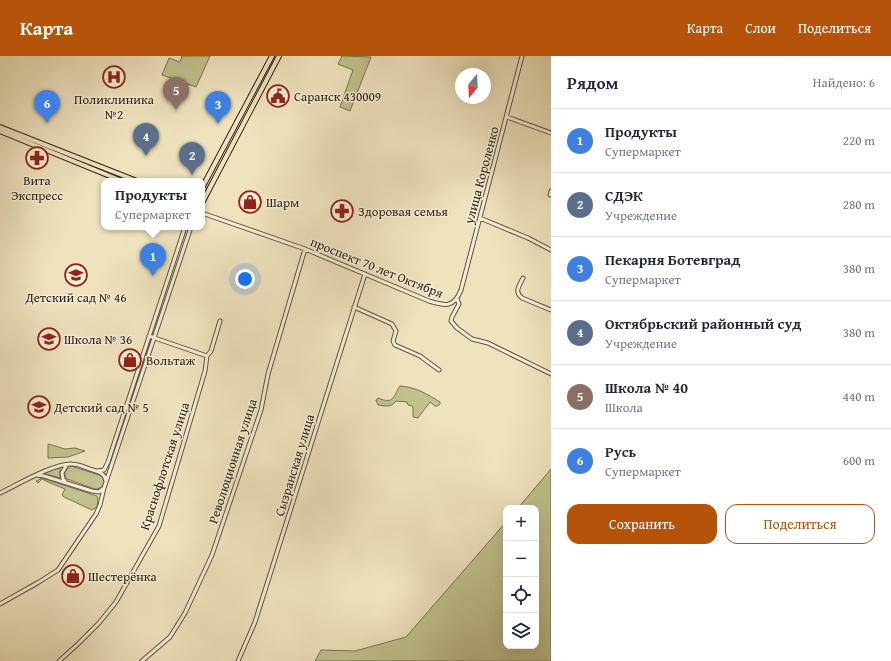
<!DOCTYPE html>
<html lang="ru">
<head>
<meta charset="utf-8">
<style>
	body { margin:0; font-family:"Gentium Book Plus",serif; background:#f2f2f3; color:#1f2937 }
	.controls { position:absolute; right:12px; bottom:12px; display:grid; overflow:hidden; border-radius:8px; box-shadow:0 4px 16px #0002 }
	.controls button { width:36px; height:36px; display:grid; place-items:center; padding:0; border:0; border-bottom:1px solid #e0e1e3; background:#fff; color:#1f2937; font:20px sans-serif }
	.compass { position:absolute; left:455px; top:12px; width:36px; height:36px; border-radius:50%; background:#fff; box-shadow:0 4px 16px #0002; rotate:198deg }
	.you { position:absolute; left:245px; top:223px; width:14px; height:14px; margin:-10px; border:3px solid #fff; border-radius:50%; background:#1a73e8; box-shadow:0 0 0 6px #1a73e833 }
	.badge { display:grid; place-items:center; width:26px; height:26px; border-radius:50%; background:#b45309; color:#fff; font-size:13px; font-weight:700 }
	.pin { position:absolute; translate:-50% -33px; filter:drop-shadow(0 1px 2px #0008) }
	.pin::after { content:''; position:absolute; top:21px; width:14px; height:12px; background:inherit; clip-path:polygon(0 0,100% 0,50% 100%) }
	.popup { position:absolute; left:101px; top:122px; width:104px; height:52px; box-sizing:border-box; display:grid; place-content:center; border-radius:8px; background:#fff; filter:drop-shadow(0 1px 3px #0005); font-size:13px; white-space:nowrap; color:#747a83 }
	.popup b { font-size:15px; color:#1f2937 }
	.popup::after { content:''; position:absolute; left:50%; top:100%; margin-left:-8px; border:8px solid transparent; border-top-color:#fff }
	.list { margin:0; padding:0; list-style:none }
	h2 { display:flex; justify-content:space-between; align-items:center; height:52px; margin:0; padding:0 16px; font-size:17px }
	h2 small { font-size:13px; font-weight:400; color:#747a83 }
	.list li { display:grid; grid-template-columns:26px 1fr auto; gap:12px; align-items:center; box-sizing:border-box; height:64px; padding:0 16px; border-top:1px solid #e0e1e3 }
	.list b { display:block; font-size:15px; white-space:nowrap }
	.list p { margin:0; font-size:13px; white-space:nowrap; color:#747a83 }
	.list em { font-size:13px; font-style:normal; color:#747a83 }
	.actions { display:flex; gap:8px; padding:12px 16px }
	.actions a { flex:1; padding:9px 0; border:1px solid #b45309; border-radius:12px; text-align:center; font-size:14px; color:#b45309 }
	.actions .main { background:#b45309; color:#fff }
	.icon { flex:none; width:22px; height:22px; fill:none; stroke:currentColor; stroke-width:2; stroke-linecap:round; stroke-linejoin:round }
	.map { position:relative; flex:none; width:551px; height:605px; overflow:hidden }
	header { display:flex; align-items:center; gap:24px; box-sizing:border-box; height:56px; padding:0 20px; background:#b45309; color:#fff }
	header strong { font-size:19px }
	nav { display:flex; gap:22px; margin-inline-start:auto; font-size:14px }
	main { display:flex }
	aside { flex:1; background:#fff }
	.map>svg:first-child { display:block }
</style>
</head>
<body>
<header>
<strong>Карта</strong>
<nav><a>Карта</a><a>Слои</a><a>Поделиться</a></nav>
</header>
<main>
<div class="map">
<svg width="551" height="605" viewBox="0 0 551 605">
	<rect width="100%" height="100%" fill="#efe3be"/>
	<filter id="stains"><feTurbulence type="fractalNoise" baseFrequency=".005" numOctaves="4"/><feColorMatrix values="0 0 0 0 .2 0 0 0 0 .09 0 0 0 0 .02 0 0 0 .5 -.17"/></filter>
	<radialGradient id="worn" r=".72"><stop offset=".6" stop-color="#630" stop-opacity="0"/><stop offset="1" stop-color="#630" stop-opacity=".3"/></radialGradient>
	<path fill="#c0c18d" stroke="#787252" d="M182,0H210L196,31L162,19L169,2L180,6Z
		M342,0L371,1L350,55L340,51L353,14L338,8Z
		M400,330C416,331 427,338 440,346V348L438,350H435L430,346L418,362L413,361V352L412,350L408,349L407,346L396,345C391,352 385,350 378,349L376,344L378,342C395,349 393,340 400,330Z
		M48,388L65,393L75,392L85,395L68,401L48,402Z
		M71,410L102,420C106,427 103,433 95,433L67,423L65,420V415Z
		M60,412V422L42,417Z
		M551,413V605H315L321,594L355,595L406,581L506,466V590H536V452H518Z
		M42,422L97,440L98,443L97,451L92,454L64,441L62,439L65,433L48,426L42,423L38,427L36,425Z"/>
	<g fill="none" stroke-linecap="round" stroke-linejoin="round">
		<g stroke="#5f5242" stroke-width="5">
			<path id="minor" d="M507,61L551,77
				M550,139L551,135
				M202,157L305,193L429,245C445,250 454,252 461,234L522,0
				M480,162L528,182L551,194
				M523,222C519,230 514,236 522,242L551,254
				M457,243L459,248L452,261L451,265L457,272L472,283L488,287L551,318
				M354,251L392,268L396,275L393,285L395,289L420,300L439,314
				M149,280L207,300
				M97,415L104,414L108,406L185,171
				M37,419L44,420L92,435L99,436L104,432L191,171
				M65,425L63,423L62,417L66,410
				M0,437C17,429 54,407 72,408C79,408 86,412 93,414C100,416 105,418 106,425
				M0,548L39,526L58,514L96,458L100,449L104,432
				M59,605L78,588L99,567L116,546L159,470L205,315L207,300L211,295L220,265
				M142,605L170,581L185,557L212,499L261,354L268,318L305,193
				M238,605L255,566L365,218"/>
		</g>
		<g stroke="#2f2218" stroke-width="6">
			<path id="major" d="M0,71L137,125
				M0,75L122,125
				M202,132L272,0
				M202,147L279,0"/>
		</g>
		<use href="#minor" stroke="#f5edd5" stroke-width="3"/>
		<use href="#major" stroke="#efe3be" stroke-width="4"/>
	</g>
	<defs>
		<g id="hospital-ring" transform="scale(1.15)"><circle r="9.5" fill="#f5edd5" stroke="#8f2418" stroke-width="1.5"/><path d="M-5-5h3v3.5h4V-5h3V5h-3V1.5h-4V5h-3Z" fill="#8f2418"/></g>
		<g id="civic-ring" transform="scale(1.15)"><circle r="9.5" fill="#f5edd5" stroke="#8f2418" stroke-width="1.5"/><path d="M-.6-6.5H3V-4.5H.6V-3L4-1V1h2V6H-6V1h2V-1L-.6-3ZM-1.2 2.5V6h2.4V2.5Z" fill="#8f2418"/></g>
		<g id="pharmacy-ring" transform="scale(1.15)"><circle r="9.5" fill="#f5edd5" stroke="#8f2418" stroke-width="1.5"/><path d="M-2-6h4v4h4v4h-4v4h-4v-4h-4v-4h4Z" fill="#8f2418"/></g>
		<g id="shop-ring" transform="scale(1.15)"><circle r="9.5" fill="#f5edd5" stroke="#8f2418" stroke-width="1.5"/><path d="M-5-2.5h2.3a2.7 3.5 0 0 1 5.4 0H5L5.5 6h-11ZM-1.5-2.5h3a1.5 2.3 0 0 0-3 0Z" fill="#8f2418"/></g>
		<g id="school-ring" transform="scale(1.15)"><circle r="9.5" fill="#f5edd5" stroke="#8f2418" stroke-width="1.5"/><path d="M0-5L7-2L0 1L-7-2ZM-4 1L0 2.5L4 1V4Q0 6-4 4Z" fill="#8f2418"/></g>
	</defs>
	<g fill-rule="evenodd">
		<use href="#hospital-ring" x="114" y="21"/>
		<use href="#civic-ring" x="278" y="40"/>
		<use href="#pharmacy-ring" x="37" y="102"/>
		<use href="#shop-ring" x="250" y="146"/>
		<use href="#pharmacy-ring" x="342" y="155"/>
		<use href="#school-ring" x="76" y="219"/>
		<use href="#school-ring" x="49" y="283"/>
		<use href="#shop-ring" x="130" y="304"/>
		<use href="#school-ring" x="39" y="351"/>
		<use href="#shop-ring" x="73" y="520"/>
	</g>
	<g text-anchor="middle" stroke-width="3" stroke-linejoin="round" paint-order="stroke">
		<g font-size="13" fill="#2f2218" stroke="#f5edd5" text-anchor="start">
			<text x="294" y="45">Саранск 430009</text>
			<text x="114" y="48" text-anchor="middle">Поликлиника<tspan x="114" dy="15">№2</tspan></text>
			<text x="37" y="129" text-anchor="middle">Вита<tspan x="37" dy="15">Экспресс</tspan></text>
			<text x="266" y="151">Шарм</text>
			<text x="358" y="160">Здоровая семья</text>
			<text x="76" y="246" text-anchor="middle">Детский сад № 46</text>
			<text x="64" y="288">Школа № 36</text>
			<text x="146" y="309">Вольтаж</text>
			<text x="54" y="356">Детский сад № 5</text>
			<text x="88" y="525">Шестерёнка</text>
		</g>
		<g font-size="13" fill="#2f2218" stroke="#f5edd5">
			<text transform="translate(481 119) rotate(-75)" y="5">улица Короленко</text>
			<text transform="translate(377 211) rotate(22)" y="5">проспект 70 лет Октября</text>
			<text transform="translate(232 405) rotate(-72)" y="5">Революционная улица</text>
			<text transform="translate(294 409) rotate(-73)" y="5">Сызранская улица</text>
			<text transform="translate(164 410) rotate(-72)" y="5">Краснофлотская улица</text>
		</g>
	</g>
	<rect width="100%" height="100%" filter="url(#stains)"/>
	<rect width="100%" height="100%" fill="url(#worn)"/>
</svg>
<div class="controls">
<button>+</button>
<button>−</button>
<button><svg class="icon" aria-label="locate" viewBox="0 0 24 24"><circle cx="12" cy="12" r="6"/><path d="M12 2v4M12 18v4M2 12h4M18 12h4"/></svg></button>
<button><svg class="icon" aria-label="layers" viewBox="0 0 24 24"><path d="M12 4l9 5-9 5-9-5zM3 14l9 5 9-5"/></svg></button>
</div>
<svg class="compass" viewBox="-18 -18 36 36"><path d="M0-13l5 13h-10z" fill="#e53935"/><path d="M0 13l5-13h-10z" fill="#747a83"/></svg>
<div class="you"></div>
<div class="pin badge" style="left:153px;top:220px;background:#3f7fe0">1</div>
<div class="popup"><b>Продукты</b>Супермаркет</div>
<div class="pin badge" style="left:192px;top:119px;background:#5c6f8a">2</div>
<div class="pin badge" style="left:218px;top:68px;background:#3f7fe0">3</div>
<div class="pin badge" style="left:146px;top:100px;background:#5c6f8a">4</div>
<div class="pin badge" style="left:176px;top:54px;background:#8d6e63">5</div>
<div class="pin badge" style="left:47px;top:67px;background:#3f7fe0">6</div>
</div>
<aside>
<h2>Рядом<small>Найдено: 6</small></h2>
<ul class="list">
<li><span class="badge" style="background:#3f7fe0">1</span><div><b>Продукты</b><p>Супермаркет</p></div><em>220 m</em></li>
<li><span class="badge" style="background:#5c6f8a">2</span><div><b>СДЭК</b><p>Учреждение</p></div><em>280 m</em></li>
<li><span class="badge" style="background:#3f7fe0">3</span><div><b>Пекарня Ботевград</b><p>Супермаркет</p></div><em>380 m</em></li>
<li><span class="badge" style="background:#5c6f8a">4</span><div><b>Октябрьский районный суд</b><p>Учреждение</p></div><em>380 m</em></li>
<li><span class="badge" style="background:#8d6e63">5</span><div><b>Школа № 40</b><p>Школа</p></div><em>440 m</em></li>
<li><span class="badge" style="background:#3f7fe0">6</span><div><b>Русь</b><p>Супермаркет</p></div><em>600 m</em></li>
</ul>
<div class="actions"><a class="main">Сохранить</a><a>Поделиться</a></div>
</aside>
</main>
</body>
</html>
